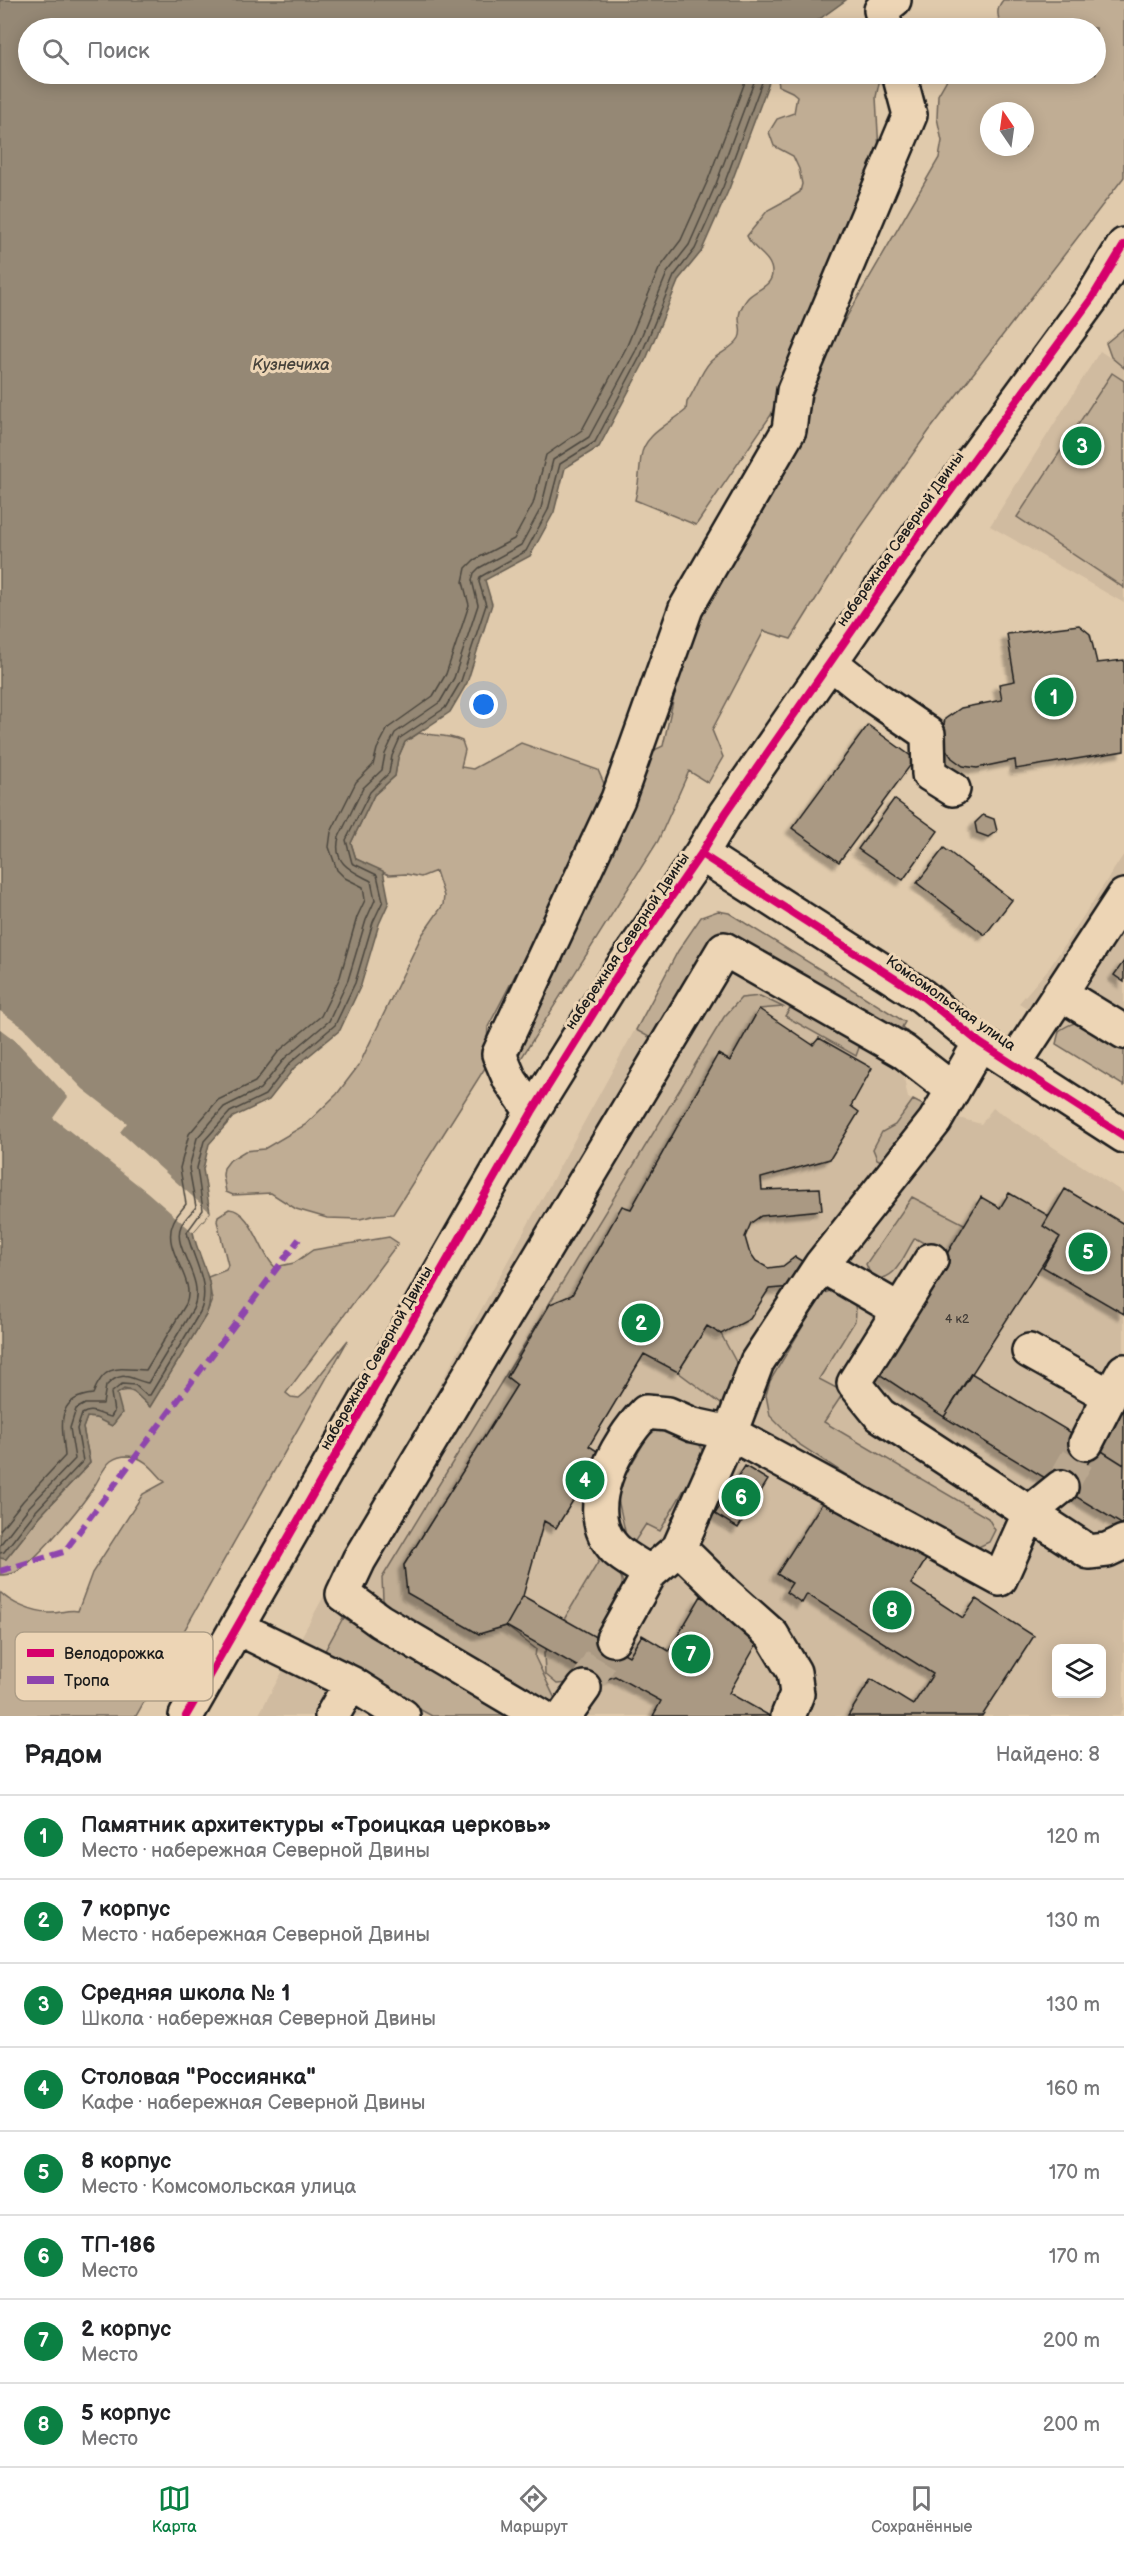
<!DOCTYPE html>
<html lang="ru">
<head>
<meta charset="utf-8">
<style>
	body { margin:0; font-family:"Balsamiq Sans",sans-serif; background:#f2f2f2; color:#202124 }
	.controls { position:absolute; right:18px; bottom:18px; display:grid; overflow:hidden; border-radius:9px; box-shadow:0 3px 15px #0003 }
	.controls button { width:54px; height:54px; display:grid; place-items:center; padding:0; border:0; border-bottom:2px solid #e0e0e0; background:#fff; color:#202124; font:30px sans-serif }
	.compass { position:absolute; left:980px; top:102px; width:54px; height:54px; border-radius:50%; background:#fff; box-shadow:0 3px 15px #0003; rotate:347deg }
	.you { position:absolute; left:484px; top:705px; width:21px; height:21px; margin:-15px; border:4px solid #fff; border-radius:50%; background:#1a73e8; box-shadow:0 0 0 9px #1a73e833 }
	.badge { display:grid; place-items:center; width:39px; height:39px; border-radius:50%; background:#0b8043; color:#fff; font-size:20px; font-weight:700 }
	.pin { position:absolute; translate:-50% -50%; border:3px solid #fff; box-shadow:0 2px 6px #0006 }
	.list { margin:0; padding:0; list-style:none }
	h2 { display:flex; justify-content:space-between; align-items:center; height:78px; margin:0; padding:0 24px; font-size:26px }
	h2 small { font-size:20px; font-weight:400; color:#757577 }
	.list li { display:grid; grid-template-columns:39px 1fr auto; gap:18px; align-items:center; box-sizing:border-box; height:84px; padding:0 24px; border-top:2px solid #e0e0e0 }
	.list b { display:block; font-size:22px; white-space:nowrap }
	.list p { margin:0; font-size:20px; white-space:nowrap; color:#757577 }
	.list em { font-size:20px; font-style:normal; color:#757577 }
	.icon { flex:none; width:33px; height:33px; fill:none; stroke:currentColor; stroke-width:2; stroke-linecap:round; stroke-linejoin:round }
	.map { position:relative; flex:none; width:1124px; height:1716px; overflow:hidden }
	.search { position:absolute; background:#fff; box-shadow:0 3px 15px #0003; left:18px; right:18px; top:18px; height:66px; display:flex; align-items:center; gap:15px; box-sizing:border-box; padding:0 21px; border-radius:33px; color:#757577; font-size:22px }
	.sheet { height:750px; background:#fff }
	nav { display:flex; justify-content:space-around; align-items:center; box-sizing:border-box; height:84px; border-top:2px solid #e0e0e0; background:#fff; font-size:16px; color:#757577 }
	nav a { display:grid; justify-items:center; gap:3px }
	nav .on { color:#0b8043 }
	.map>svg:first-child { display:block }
</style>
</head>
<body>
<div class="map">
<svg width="1124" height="1716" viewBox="0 0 1124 1716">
	<defs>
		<filter id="shadow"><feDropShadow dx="-5.5" dy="5.5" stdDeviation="1.5" flood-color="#0004"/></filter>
	</defs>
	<rect width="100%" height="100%" fill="#e0caac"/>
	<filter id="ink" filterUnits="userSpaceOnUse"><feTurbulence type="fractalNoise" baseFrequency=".0167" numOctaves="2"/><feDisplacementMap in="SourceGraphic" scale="12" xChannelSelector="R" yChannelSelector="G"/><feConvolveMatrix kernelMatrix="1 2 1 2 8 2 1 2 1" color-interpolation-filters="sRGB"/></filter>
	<g filter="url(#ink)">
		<path fill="#d0bba0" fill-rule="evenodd" d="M1100,351L1124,367V603L990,526Z
			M1124,854V1070L1019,1003L1050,967Z
			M727,917L904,1024L902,1027L912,1036L900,1058L908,1098L940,1113L981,1124L993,1108L1124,1193V1708L1119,1716H258L678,951ZM1056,1648H1102V1694H1056Z"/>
		<path fill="#c0ad94" stroke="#6e6458" stroke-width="1.5" fill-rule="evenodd" d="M1003,0H1124V177L929,431L856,534L791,639L764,631L712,730L723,757L708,783L689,771L658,841L512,1073L507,1057L632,809L646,754L663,746L686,643L804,390L939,158L942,141L937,118L938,95L950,74H1096V28H1001C998,16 995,10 1003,0ZM989,111H1025V147H989Z
			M777,74H881L876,97L879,151L771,415L696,525L635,500C639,485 639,472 641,457C644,434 670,424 686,410L687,402C696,389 700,373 710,362C718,353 733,349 739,338C745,326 731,320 747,299C754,290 772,287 772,273C772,256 753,251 747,236L768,210L792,197L800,192L802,184L799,169L793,156L774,146L769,132L777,119L794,113L797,96L792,92L779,86Z
			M1124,328V368L1111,357L1106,343Z
			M1112,373L1124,381V588L1017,517Z
			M419,733C434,736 448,734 462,741L465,750L461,767L473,769L521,743L598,770L609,795L488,1027L485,1068L393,1214L376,1215L360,1219L327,1218L296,1209L271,1193L233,1195L226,1192L223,1175L224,1168L230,1160L245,1151L264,1149L305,1125L337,1094L359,1065L422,935L443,905L444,896L436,871L421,877L406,874L389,875L356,859L351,843L374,795L395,776L398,758L405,742Z
			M718,911L729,913L905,1022L902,1027L912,1036L907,1042L719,932L658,1042L636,1030L678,951L701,917Z
			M760,996L783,1007L759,1009L730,1061L718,1054L631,1209L572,1295L550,1305L507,1377L517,1385L404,1565L408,1593L479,1634L506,1626L536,1649L535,1657L556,1701L551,1707L389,1614L383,1599L382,1578L724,1017L741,998Z
			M793,1003L861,1042L856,1056L785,1016Z
			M1089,1021L1124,1043V1086L1056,1044L1059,1031C1070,1023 1077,1022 1089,1021Z
			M913,1100L927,1107L887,1164L877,1159L873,1149L882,1132L895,1125Z
			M912,1197L970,1227L950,1258L915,1238C903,1256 896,1283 872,1278L866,1264Z
			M229,1209C252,1210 261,1256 275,1267L294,1263L313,1250L389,1237L398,1243L286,1393L291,1397L299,1398L306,1392L348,1340L136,1716H0V1592C10,1603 34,1613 49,1613C59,1614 67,1609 78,1611L92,1573L143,1494L165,1482C154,1471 146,1457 128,1456C122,1456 115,1458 111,1461C103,1467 99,1480 93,1488C81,1507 32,1566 14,1573C9,1575 4,1575 0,1575V1558L6,1559L40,1516L90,1463L83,1428L87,1417L96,1418L118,1406L117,1394C132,1384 139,1398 150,1406L206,1315L212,1300L208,1277L226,1270L228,1265L217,1221L218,1216Z
			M830,1291C849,1296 859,1299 855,1321L819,1379L844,1392L824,1422L988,1518L995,1530L989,1542L970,1551L954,1545L797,1443L770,1416L766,1395L770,1381L822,1294Z
			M707,1326L721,1334L744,1377L732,1412L678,1372Z
			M659,1428L698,1441L703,1452L699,1464L660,1531L646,1524L633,1544L627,1540L616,1490L648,1436Z
			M600,1559C609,1564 620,1569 622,1580C626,1604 589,1655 576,1676L569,1683L557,1684L545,1674L544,1653Z
			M343,1618L497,1706L505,1716H432L322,1656Z"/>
		<path fill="#958874" stroke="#655d51" stroke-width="1.5" d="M0,0H846L807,28H28V74H772L729,189L701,252L679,279L647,357L599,447L565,468L554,512L530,556L485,580L492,604L467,683L450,712L405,742L398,758L395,776L374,795L351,843L356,859L383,871L389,902L379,924L361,985L340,1030L294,1068L269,1100L233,1117L209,1144L203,1169L210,1212L193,1232C199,1263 219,1283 206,1315L150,1407L133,1391L124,1389L117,1394L122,1413L112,1426L96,1418L87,1417L83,1428L90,1463L40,1516L6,1559L0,1558Z"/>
		<path fill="#e0caac" d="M0,1011L24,1028L83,1089L127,1123L120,1132L210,1212L193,1232L147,1192L53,1118L68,1097L16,1041L0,1029Z"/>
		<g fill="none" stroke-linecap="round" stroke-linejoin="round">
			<path stroke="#4c473f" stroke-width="1.5" d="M0,1530L23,1501L65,1456C63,1428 53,1398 93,1394C105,1362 119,1369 146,1370L186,1304C197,1278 161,1251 173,1223C175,1216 182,1210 186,1204L180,1168L189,1134L218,1100L255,1082L279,1051L321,1016L340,977L357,917L365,900L363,887L345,878L337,870L329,847L331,832L356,782L373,765L377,749L388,728L433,696L446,674L469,605L463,582L466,568L474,560L514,539L533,504L546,455L582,430L626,348L659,269L681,240L708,180L748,74
				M0,1545L29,1507L75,1459L70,1428L76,1409L85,1404H103L106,1386C123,1368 131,1380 148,1383L193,1309C207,1278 171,1249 181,1226C184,1219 191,1213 196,1207L189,1168L197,1138L224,1107L260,1089L285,1058L329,1021L348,980L366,920L375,900L371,881C352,871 332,864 339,837L363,788L382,770L385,754L395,733L440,702L454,678L478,605L472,580L474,573L479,568L521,545L541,508L553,460L589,437L635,352L667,273L689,245L716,184L757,74
				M0,1553L4,1552L35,1512L83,1461L77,1429L82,1414C93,1407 101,1416 111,1417L114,1412L111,1393L122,1384L135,1385L146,1395H150L200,1312C212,1284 192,1259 187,1232L203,1210L197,1168L204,1141L230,1112L265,1095L290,1063L335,1025L355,983L373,922L383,901L377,875L352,863L346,840L370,792L389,773L392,756L400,738L445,708L461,681L486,605L479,582L480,577L526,551L548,510L560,464L595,442L641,355L674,276L695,249L723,187L765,74"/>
		</g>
		<path fill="#aa9983" stroke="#1c1c1c" stroke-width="1.5" filter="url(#shadow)" d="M1079,625L1090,634L1097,663L1124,660V751L1016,769L1015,760L977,768L963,766L952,758L945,748L942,734L945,719L961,708L1002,700L999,684L1015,681L1007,634Z
			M868,725L915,759L839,862L792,828Z
			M894,799L938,831L903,880L858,849Z
			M983,815L994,819L997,831L988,837L977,833L975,823Z
			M944,848L1012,900L985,935L917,883Z
			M1124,961V982L1114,975Z
			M759,1009L813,1045L819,1038L872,1068L851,1106L859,1112L830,1159L761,1178L762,1190L820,1188L822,1210L761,1216L751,1223L745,1237L749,1251L756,1261L768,1268L783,1266L795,1257L812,1267L792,1287L769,1289L750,1319L721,1334L707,1326L678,1372L644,1354L589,1446L602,1454L556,1528L544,1521L523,1596L506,1626L479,1634L407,1593L404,1565L517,1385L507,1377L550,1304L572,1295L622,1206L631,1209L718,1054L730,1061Z
			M1065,1189L1124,1224V1314L1043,1267L1060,1237L1043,1226Z
			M1009,1193L1049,1216L1043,1226L1060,1237L944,1417L876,1372L981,1197L1000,1208Z
			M971,1373L1097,1448L1070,1493L944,1417Z
			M1124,1405V1465L1097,1448Z
			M1097,1448L1124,1465L1123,1525L1070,1493Z
			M745,1466L768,1480L738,1528L715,1514Z
			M828,1494L927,1558L911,1584L963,1618L976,1599L1034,1636L982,1716H848L871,1679L913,1705L933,1674L807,1594L802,1603L786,1592L792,1583L777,1574Z
			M523,1596L629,1656L642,1635L669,1651L701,1596L764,1631L729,1693L770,1716H653L661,1701L615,1676L603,1681L506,1626Z"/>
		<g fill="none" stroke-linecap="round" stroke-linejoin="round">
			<path stroke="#b9a78f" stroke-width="33" stroke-dasharray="33 16" stroke-linecap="butt" d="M1061,1487L1086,1443
				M584,1688L613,1639"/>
			<g stroke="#1c1c1c" stroke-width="38">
				<path id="minor" d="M886,28L881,10L894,0
					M830,662L874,697L928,734L929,774L953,789
					M701,854L922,996L980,1043L1124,1136
					M1060,993L1124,1032
					M1014,1064L1124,896
					M532,1112L510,1080L499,1054L618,799L686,608L789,430L794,391L910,115L899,74
					M931,1260L854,1383L880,1415L1089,1552L1107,1550L1124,1542
					M821,1265L899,1310
					M1029,1351L1110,1396L1124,1371
					M1086,1443L1110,1396
					M679,1548L726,1594L772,1635L794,1672L797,1694L788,1716
					M650,1573C639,1565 624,1558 615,1549C578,1511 616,1442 646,1412L668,1414L693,1425L730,1433L1000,1579L1030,1512L1061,1487
					M238,1628L351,1683L403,1716
					M613,1639L650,1573L679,1548L730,1433L757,1362L821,1265L935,1121L980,1043
					M186,1716L532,1112L616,977L701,854L725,814L922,530L1092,298L1124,245
					M332,1716L351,1683
					M541,1716L380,1621L343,1594L359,1560L724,949L903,1051L953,1090
					M564,1716L584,1688"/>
			</g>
			<use href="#minor" stroke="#edd5b5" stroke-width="33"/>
			<path stroke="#8e44ad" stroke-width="6" stroke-dasharray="12 6" stroke-linecap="butt" d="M0,1571L64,1552L299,1239"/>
			<g stroke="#edd5b5" stroke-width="11">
				<path id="cycleway" d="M701,854L922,996L980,1043L1124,1136
					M186,1716L532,1112L616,977L701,854L725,814L922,530L1092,298L1124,245"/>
			</g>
			<use href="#cycleway" stroke="#d6006c" stroke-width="8"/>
		</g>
	</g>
	<g text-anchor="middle" stroke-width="6" stroke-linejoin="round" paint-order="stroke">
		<g font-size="12" fill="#403b36">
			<text x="957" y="1323">4 к2</text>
		</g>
		<g font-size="15" fill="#1c1c1c" stroke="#edd5b5">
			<text transform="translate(900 539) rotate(-55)" y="5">набережная Северной Двины</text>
			<text transform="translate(627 941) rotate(-56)" y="5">набережная Северной Двины</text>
			<text transform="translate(951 1003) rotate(35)" y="5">Комсомольская улица</text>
			<text transform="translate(376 1358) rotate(-60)" y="5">набережная Северной Двины</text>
		</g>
		<g font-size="16" font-style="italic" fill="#46423b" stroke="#edd5b5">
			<text x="291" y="370">Кузнечиха</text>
		</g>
	</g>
	<rect x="15" y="1632" width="198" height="69" rx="9" fill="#edd5b5" stroke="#ae9e87" stroke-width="1.5"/>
	<rect x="27" y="1649" width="27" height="8" fill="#d6006c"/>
	<rect x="27" y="1676" width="27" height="8" fill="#8e44ad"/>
	<g font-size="16" fill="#1c1c1c">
		<text x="64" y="1659">Велодорожка</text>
		<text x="64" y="1686">Тропа</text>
	</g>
</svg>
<div class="controls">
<button><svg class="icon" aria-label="layers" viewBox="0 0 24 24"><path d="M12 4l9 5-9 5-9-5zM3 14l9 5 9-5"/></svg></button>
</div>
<svg class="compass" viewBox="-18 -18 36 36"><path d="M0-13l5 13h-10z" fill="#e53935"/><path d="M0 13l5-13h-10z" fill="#757577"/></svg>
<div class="you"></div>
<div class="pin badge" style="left:1054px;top:697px">1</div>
<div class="pin badge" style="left:641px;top:1323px">2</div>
<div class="pin badge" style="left:1082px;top:446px">3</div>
<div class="pin badge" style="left:585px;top:1480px">4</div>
<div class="pin badge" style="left:1088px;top:1252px">5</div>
<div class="pin badge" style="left:741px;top:1497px">6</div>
<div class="pin badge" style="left:691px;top:1654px">7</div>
<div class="pin badge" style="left:892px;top:1610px">8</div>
<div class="search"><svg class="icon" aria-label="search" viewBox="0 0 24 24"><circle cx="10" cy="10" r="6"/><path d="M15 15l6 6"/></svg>Поиск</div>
</div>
<section class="sheet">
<h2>Рядом<small>Найдено: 8</small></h2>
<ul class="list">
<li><span class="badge">1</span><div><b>Памятник архитектуры «Троицкая церковь»</b><p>Место · набережная Северной Двины</p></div><em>120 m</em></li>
<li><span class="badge">2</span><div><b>7 корпус</b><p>Место · набережная Северной Двины</p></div><em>130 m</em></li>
<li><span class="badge">3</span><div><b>Средняя школа № 1</b><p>Школа · набережная Северной Двины</p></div><em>130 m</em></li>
<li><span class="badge">4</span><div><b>Столовая &quot;Россиянка&quot;</b><p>Кафе · набережная Северной Двины</p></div><em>160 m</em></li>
<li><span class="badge">5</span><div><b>8 корпус</b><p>Место · Комсомольская улица</p></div><em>170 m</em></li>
<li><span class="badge">6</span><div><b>ТП-186</b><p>Место</p></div><em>170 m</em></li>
<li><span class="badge">7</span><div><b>2 корпус</b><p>Место</p></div><em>200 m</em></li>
<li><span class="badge">8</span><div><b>5 корпус</b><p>Место</p></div><em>200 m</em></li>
</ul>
</section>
<nav>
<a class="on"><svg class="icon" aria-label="map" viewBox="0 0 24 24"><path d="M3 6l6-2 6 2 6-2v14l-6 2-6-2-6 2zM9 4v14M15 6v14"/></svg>Карта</a>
<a><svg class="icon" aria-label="directions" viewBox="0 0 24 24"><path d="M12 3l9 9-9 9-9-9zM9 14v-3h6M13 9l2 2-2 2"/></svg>Маршрут</a>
<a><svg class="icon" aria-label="saved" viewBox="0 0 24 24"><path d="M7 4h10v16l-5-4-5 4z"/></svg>Сохранённые</a>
</nav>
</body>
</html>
